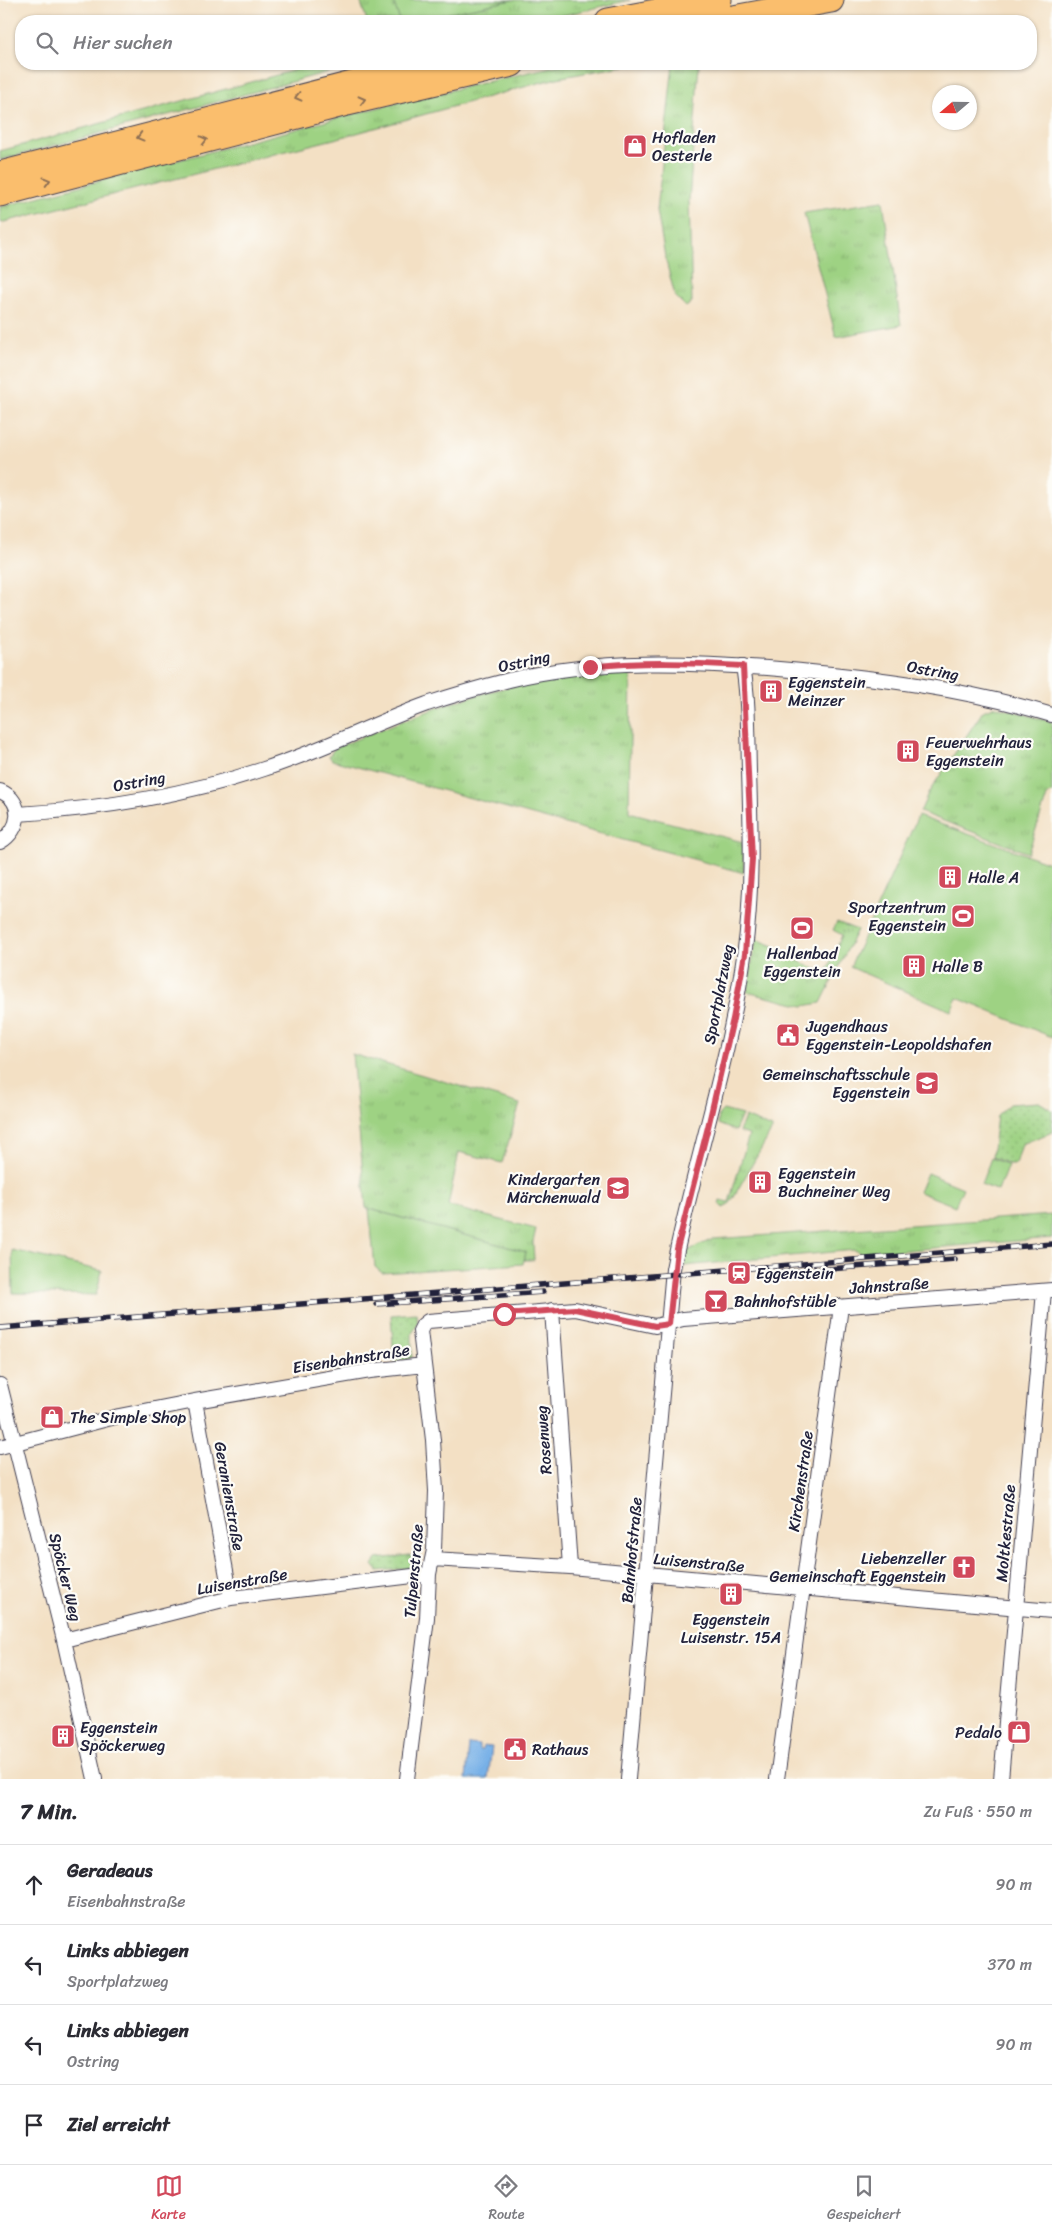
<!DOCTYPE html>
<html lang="de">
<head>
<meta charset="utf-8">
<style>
	body { margin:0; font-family:Sriracha,sans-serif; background:#f2f2f3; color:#2b2b33 }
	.compass { position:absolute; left:932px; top:85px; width:45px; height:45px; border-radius:50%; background:#fff; box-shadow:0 1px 4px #0004; rotate:250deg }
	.stop { position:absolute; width:15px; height:15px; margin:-11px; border:4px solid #d1495b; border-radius:50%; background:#fff }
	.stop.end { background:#d1495b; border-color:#fff; box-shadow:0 1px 5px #0008 }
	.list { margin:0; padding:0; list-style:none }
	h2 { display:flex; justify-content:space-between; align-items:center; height:65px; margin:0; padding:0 20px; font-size:21px }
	h2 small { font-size:16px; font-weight:400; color:#7c7c81 }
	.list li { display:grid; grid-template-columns:32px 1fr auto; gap:15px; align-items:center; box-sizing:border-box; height:80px; padding:0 20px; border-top:1px solid #e1e1e2 }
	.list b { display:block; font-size:19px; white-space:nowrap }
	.list p { margin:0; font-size:16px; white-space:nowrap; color:#7c7c81 }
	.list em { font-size:16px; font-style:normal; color:#7c7c81 }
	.icon { flex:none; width:28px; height:28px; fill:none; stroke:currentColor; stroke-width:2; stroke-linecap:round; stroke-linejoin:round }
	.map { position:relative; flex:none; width:1052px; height:1779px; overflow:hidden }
	.search { position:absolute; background:#fff; box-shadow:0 1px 4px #0004; left:15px; right:15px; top:15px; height:55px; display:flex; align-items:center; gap:12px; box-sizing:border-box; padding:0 18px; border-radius:20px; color:#7c7c81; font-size:19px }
	.sheet { height:385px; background:#fff }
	nav { display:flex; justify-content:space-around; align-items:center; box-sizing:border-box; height:70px; border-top:1px solid #e1e1e2; background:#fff; font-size:14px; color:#7c7c81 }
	nav a { display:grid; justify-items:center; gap:2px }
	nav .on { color:#d1495b }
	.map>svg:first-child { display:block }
</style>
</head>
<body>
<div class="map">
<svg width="1052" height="1779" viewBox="0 0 1052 1779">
	<defs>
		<pattern id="grass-tufts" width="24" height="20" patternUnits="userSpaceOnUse" patternTransform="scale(1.25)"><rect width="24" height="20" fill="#9ed283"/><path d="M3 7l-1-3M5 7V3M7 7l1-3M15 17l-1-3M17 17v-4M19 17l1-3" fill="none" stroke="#88b472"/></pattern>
		<pattern id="park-dots" width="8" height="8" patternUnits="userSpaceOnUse" patternTransform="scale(1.25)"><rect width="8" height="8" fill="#9ed283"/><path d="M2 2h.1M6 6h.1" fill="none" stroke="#88b472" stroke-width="1.8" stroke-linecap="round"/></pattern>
	</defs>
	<rect width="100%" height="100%" fill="#fdfcf7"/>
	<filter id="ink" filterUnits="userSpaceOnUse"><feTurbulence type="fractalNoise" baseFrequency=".02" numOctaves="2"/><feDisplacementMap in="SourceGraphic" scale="10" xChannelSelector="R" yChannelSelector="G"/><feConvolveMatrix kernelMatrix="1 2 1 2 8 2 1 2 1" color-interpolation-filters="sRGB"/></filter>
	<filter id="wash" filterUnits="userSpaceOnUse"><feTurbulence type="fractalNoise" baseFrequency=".0096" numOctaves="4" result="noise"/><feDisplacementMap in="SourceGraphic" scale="20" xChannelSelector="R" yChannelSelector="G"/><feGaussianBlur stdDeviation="1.12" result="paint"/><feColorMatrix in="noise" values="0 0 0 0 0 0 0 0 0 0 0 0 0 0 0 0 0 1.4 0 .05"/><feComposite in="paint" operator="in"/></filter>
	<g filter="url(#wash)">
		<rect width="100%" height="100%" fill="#f3e0c4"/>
		<path fill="url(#grass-tufts)" stroke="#607a5f" d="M360,0H393L400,21H367Z
			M512,0H630L538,21H412Z
			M317,64H358L0,160V151Z
			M564,64H634L557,78L346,136L0,223V207L388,105Z
			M673,64H699L689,201L692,302L686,307L675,296L665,257L657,210Z
			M883,201L901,325L836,337L804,213Z
			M631,669L629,812L743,842L744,873L332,760L329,756L335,748C387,727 438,705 492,691C538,679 584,673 631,669Z
			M995,706L1052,722V792L1047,796L1028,853L920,812L929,792L983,711Z
			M837,922L857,930L821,1003L803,1006L747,992L756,939L774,946L773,950L826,973L842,935L833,930Z
			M352,1054L520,1104L502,1163L459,1152L448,1206L536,1229L533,1242L534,1260H524L526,1252L366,1208Z
			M723,1110L742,1115L735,1131L718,1124L719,1114Z
			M745,1117L772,1128V1130L729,1205L723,1208L719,1204L720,1200L729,1202L749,1135L739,1132Z
			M1052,1215V1238L861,1254L855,1250L684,1266L685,1254L687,1251L713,1239Z"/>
		<path fill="url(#park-dots)" stroke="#607a5f" d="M1039,1102L1052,1110V1132L1022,1144L1016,1164H1009L992,1157L997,1116L1010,1104Z
			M416,1313L418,1322L412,1334V1358L394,1362L391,1315Z
			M410,1555L415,1561L412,1568L378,1571L373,1565L377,1559Z"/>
		<path fill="#9ed283" stroke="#607a5f" d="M393,0H512L412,21H400Z
			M918,816L1052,864V1037L957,998L951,1011L850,967Z
			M991,1158L1008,1165L998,1191L981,1184Z
			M927,1173L963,1188L955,1206L919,1192Z
			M369,1209L526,1252L523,1264L382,1273L375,1267Z
			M12,1250L102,1271L96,1295L13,1293Z"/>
		<path fill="#77b0e7" stroke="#4c6991" d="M469,1744L479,1745V1750H482L483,1746L492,1747L488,1779H466Z"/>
	</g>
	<g filter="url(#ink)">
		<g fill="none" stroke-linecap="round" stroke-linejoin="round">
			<g stroke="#413e50" stroke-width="16">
				<path id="street" d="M0,791C25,801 21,830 0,842
					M18,814C101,809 185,795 264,769C320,751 372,724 427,704C454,695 482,687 509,680C599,658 689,662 779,669C872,677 963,688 1052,715
					M552,1310L570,1567
					M0,1385L64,1640L95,1779
					M195,1401L231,1598
					M0,1447L119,1416L195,1401L370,1371L424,1365
					M432,1559L570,1567L1052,1611
					M64,1640L231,1598L429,1574
					M407,1779L427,1618L429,1574L434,1550L436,1491L433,1440L420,1331L423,1325L428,1321L575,1309L655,1326L683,1319L733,1315L1052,1290
					M628,1779L673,1269C694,1164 729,1062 744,956C753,895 751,833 749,771C748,737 749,700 743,666
					M777,1779L840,1314L839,1306
					M1001,1779L1044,1291"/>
			</g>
			<g stroke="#413e50" stroke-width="27">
				<path id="highway" d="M608,21L719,0
					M717,21L831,0
					M0,174L430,64
					M0,194L347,103L512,64"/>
			</g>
			<use href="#street" stroke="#fff" stroke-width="14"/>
			<use href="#highway" stroke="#fabe6d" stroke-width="25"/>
			<g stroke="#22223b" stroke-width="5.5">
				<path id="rail" d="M778,1273L955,1259
					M376,1304L543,1292
					M0,1328L1052,1244"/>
			</g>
			<use href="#rail" stroke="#fdfcf7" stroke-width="4" stroke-dasharray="11" stroke-linecap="butt"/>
		</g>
		<defs><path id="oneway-chevron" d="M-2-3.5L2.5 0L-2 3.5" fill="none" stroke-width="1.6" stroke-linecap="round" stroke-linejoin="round" transform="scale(1.25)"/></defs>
		<g stroke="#8e7054">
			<use href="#oneway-chevron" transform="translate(298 97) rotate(166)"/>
			<use href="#oneway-chevron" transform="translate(362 100) rotate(-14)"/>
			<use href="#oneway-chevron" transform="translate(140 137) rotate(165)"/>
			<use href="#oneway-chevron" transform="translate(204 140) rotate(-14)"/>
			<use href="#oneway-chevron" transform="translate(47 181) rotate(-15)"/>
		</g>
	</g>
	<g fill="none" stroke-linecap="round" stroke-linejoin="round" filter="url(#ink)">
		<path stroke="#d1495b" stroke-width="6" d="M504,1314L575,1309L655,1326L669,1324L677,1249L708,1127L733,1019L745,954L752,859L743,666C692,663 641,661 590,667"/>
	</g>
	<defs>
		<g id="shop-square" transform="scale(1.25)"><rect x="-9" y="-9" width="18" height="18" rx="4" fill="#d1495b" stroke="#fdfcf7"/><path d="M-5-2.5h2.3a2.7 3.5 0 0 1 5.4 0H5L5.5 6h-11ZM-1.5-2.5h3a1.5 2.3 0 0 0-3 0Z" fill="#fff"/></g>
		<g id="building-square" transform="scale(1.25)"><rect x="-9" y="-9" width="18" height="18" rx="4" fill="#d1495b" stroke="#fdfcf7"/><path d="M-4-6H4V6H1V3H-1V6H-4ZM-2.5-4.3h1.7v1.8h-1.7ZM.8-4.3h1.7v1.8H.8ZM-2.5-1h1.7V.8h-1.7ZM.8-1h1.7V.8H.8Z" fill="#fff"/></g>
		<g id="stadium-square" transform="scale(1.25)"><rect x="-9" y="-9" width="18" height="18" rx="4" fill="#d1495b" stroke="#fdfcf7"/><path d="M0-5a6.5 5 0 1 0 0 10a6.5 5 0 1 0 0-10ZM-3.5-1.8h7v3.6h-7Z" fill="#fff"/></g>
		<g id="civic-square" transform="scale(1.25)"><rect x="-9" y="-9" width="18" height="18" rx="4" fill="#d1495b" stroke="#fdfcf7"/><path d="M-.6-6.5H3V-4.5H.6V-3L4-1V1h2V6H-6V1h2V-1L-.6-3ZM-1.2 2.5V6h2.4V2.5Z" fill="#fff"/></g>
		<g id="school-square" transform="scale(1.25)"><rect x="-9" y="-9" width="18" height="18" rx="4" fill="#d1495b" stroke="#fdfcf7"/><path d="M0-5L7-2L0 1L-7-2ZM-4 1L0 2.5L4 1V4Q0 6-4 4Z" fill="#fff"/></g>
		<g id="station-square" transform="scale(1.25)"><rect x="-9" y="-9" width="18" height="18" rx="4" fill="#d1495b" stroke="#fdfcf7"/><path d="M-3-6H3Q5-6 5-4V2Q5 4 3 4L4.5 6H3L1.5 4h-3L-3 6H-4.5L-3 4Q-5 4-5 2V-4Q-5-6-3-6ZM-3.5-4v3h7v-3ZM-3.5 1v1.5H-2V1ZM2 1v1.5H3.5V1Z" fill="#fff"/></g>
		<g id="bar-square" transform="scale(1.25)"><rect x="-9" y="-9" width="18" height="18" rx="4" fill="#d1495b" stroke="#fdfcf7"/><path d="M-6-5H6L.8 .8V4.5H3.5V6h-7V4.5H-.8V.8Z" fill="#fff"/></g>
		<g id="church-square" transform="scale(1.25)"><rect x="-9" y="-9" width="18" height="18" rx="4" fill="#d1495b" stroke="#fdfcf7"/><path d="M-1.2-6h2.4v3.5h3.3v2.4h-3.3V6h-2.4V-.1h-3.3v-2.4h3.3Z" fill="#fff"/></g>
	</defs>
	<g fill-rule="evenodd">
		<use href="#shop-square" x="635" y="146"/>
		<use href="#building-square" x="771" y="691"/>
		<use href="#building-square" x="908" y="751"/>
		<use href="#building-square" x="950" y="877"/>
		<use href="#stadium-square" x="963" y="916"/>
		<use href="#stadium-square" x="802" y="928"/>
		<use href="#building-square" x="914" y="966"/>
		<use href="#civic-square" x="788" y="1035"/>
		<use href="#school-square" x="927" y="1083"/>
		<use href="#building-square" x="760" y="1182"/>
		<use href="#school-square" x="618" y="1188"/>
		<use href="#station-square" x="739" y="1273"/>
		<use href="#bar-square" x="716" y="1301"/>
		<use href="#shop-square" x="52" y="1417"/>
		<use href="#church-square" x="964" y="1567"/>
		<use href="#building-square" x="731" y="1594"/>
		<use href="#shop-square" x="1019" y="1732"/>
		<use href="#building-square" x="63" y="1736"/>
		<use href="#civic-square" x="515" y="1749"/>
	</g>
	<g text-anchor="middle" stroke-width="4.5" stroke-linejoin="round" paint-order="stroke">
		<g font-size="16" fill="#22223b" stroke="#fdfcf7" text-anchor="start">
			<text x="652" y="143">Hofladen<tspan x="652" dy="18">Oesterle</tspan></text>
			<text x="788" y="688">Eggenstein<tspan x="788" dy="18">Meinzer</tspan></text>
			<text x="926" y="748">Feuerwehrhaus<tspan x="926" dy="18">Eggenstein</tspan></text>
			<text x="968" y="883">Halle A</text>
			<text x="946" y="913" text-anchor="end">Sportzentrum<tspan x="946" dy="18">Eggenstein</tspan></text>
			<text x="802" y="959" text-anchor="middle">Hallenbad<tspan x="802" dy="18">Eggenstein</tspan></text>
			<text x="932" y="972">Halle B</text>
			<text x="806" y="1032">Jugendhaus<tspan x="806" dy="18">Eggenstein-Leopoldshafen</tspan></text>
			<text x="910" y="1080" text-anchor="end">Gemeinschaftsschule<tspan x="910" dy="18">Eggenstein</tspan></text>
			<text x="778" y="1179">Eggenstein<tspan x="778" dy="18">Buchneiner Weg</tspan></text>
			<text x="600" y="1185" text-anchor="end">Kindergarten<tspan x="600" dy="18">Märchenwald</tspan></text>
			<text x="756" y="1279">Eggenstein</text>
			<text x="734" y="1307">Bahnhofstüble</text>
			<text x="70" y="1423">The Simple Shop</text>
			<text x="946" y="1564" text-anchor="end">Liebenzeller<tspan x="946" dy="18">Gemeinschaft Eggenstein</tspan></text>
			<text x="731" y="1625" text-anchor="middle">Eggenstein<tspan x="731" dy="18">Luisenstr. 15A</tspan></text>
			<text x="80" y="1733">Eggenstein<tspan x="80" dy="18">Spöckerweg</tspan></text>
			<text x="1002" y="1738" text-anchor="end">Pedalo</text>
			<text x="532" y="1755">Rathaus</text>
		</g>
		<g font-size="16" fill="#22223b" stroke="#fdfcf7">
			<text transform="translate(524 661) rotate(-12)" y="6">Ostring</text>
			<text transform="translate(933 670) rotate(10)" y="6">Ostring</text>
			<text transform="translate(139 781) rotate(-10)" y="6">Ostring</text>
			<text transform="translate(718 994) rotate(-79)" y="6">Sportplatzweg</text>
			<text transform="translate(889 1285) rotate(-4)" y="6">Jahnstraße</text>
			<text transform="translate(351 1358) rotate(-9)" y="6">Eisenbahnstraße</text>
			<text transform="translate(543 1440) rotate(-94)" y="6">Rosenweg</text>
			<text transform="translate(800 1481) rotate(-82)" y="6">Kirchenstraße</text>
			<text transform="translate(230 1496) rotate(80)" y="6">Geranienstraße</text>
			<text transform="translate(1005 1533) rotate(-85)" y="6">Moltkestraße</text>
			<text transform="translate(631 1550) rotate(-85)" y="6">Bahnhofstraße</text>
			<text transform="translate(699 1562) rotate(5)" y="6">Luisenstraße</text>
			<text transform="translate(413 1571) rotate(-85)" y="6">Tulpenstraße</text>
			<text transform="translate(66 1577) rotate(76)" y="6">Spöcker Weg</text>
			<text transform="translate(242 1581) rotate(-10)" y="6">Luisenstraße</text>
		</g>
	</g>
</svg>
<svg class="compass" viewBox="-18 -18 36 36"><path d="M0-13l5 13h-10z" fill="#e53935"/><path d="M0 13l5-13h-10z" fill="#7c7c81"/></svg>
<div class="stop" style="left:504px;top:1314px"></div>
<div class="stop end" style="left:590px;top:667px"></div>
<div class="search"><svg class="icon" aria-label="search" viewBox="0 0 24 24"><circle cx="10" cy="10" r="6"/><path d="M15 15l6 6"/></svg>Hier suchen</div>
</div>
<section class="sheet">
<h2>7 Min.<small>Zu Fuß · 550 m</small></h2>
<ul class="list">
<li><svg class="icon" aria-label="ahead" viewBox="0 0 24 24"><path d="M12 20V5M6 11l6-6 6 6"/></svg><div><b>Geradeaus</b><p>Eisenbahnstraße</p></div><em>90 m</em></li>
<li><svg class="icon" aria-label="left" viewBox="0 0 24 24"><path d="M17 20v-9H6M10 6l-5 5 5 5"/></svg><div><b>Links abbiegen</b><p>Sportplatzweg</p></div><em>370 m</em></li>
<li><svg class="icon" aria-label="left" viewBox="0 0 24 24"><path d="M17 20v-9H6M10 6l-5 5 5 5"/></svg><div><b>Links abbiegen</b><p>Ostring</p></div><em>90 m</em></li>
<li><svg class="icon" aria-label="arrive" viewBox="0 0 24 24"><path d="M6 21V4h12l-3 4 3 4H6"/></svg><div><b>Ziel erreicht</b></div></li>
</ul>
</section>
<nav>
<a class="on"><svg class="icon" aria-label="map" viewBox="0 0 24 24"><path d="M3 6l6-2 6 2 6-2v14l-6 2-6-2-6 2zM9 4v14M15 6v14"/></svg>Karte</a>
<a><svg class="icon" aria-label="directions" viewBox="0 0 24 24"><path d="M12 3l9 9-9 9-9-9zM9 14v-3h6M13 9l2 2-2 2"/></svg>Route</a>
<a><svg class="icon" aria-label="saved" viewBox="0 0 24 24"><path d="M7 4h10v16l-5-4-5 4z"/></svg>Gespeichert</a>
</nav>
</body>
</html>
